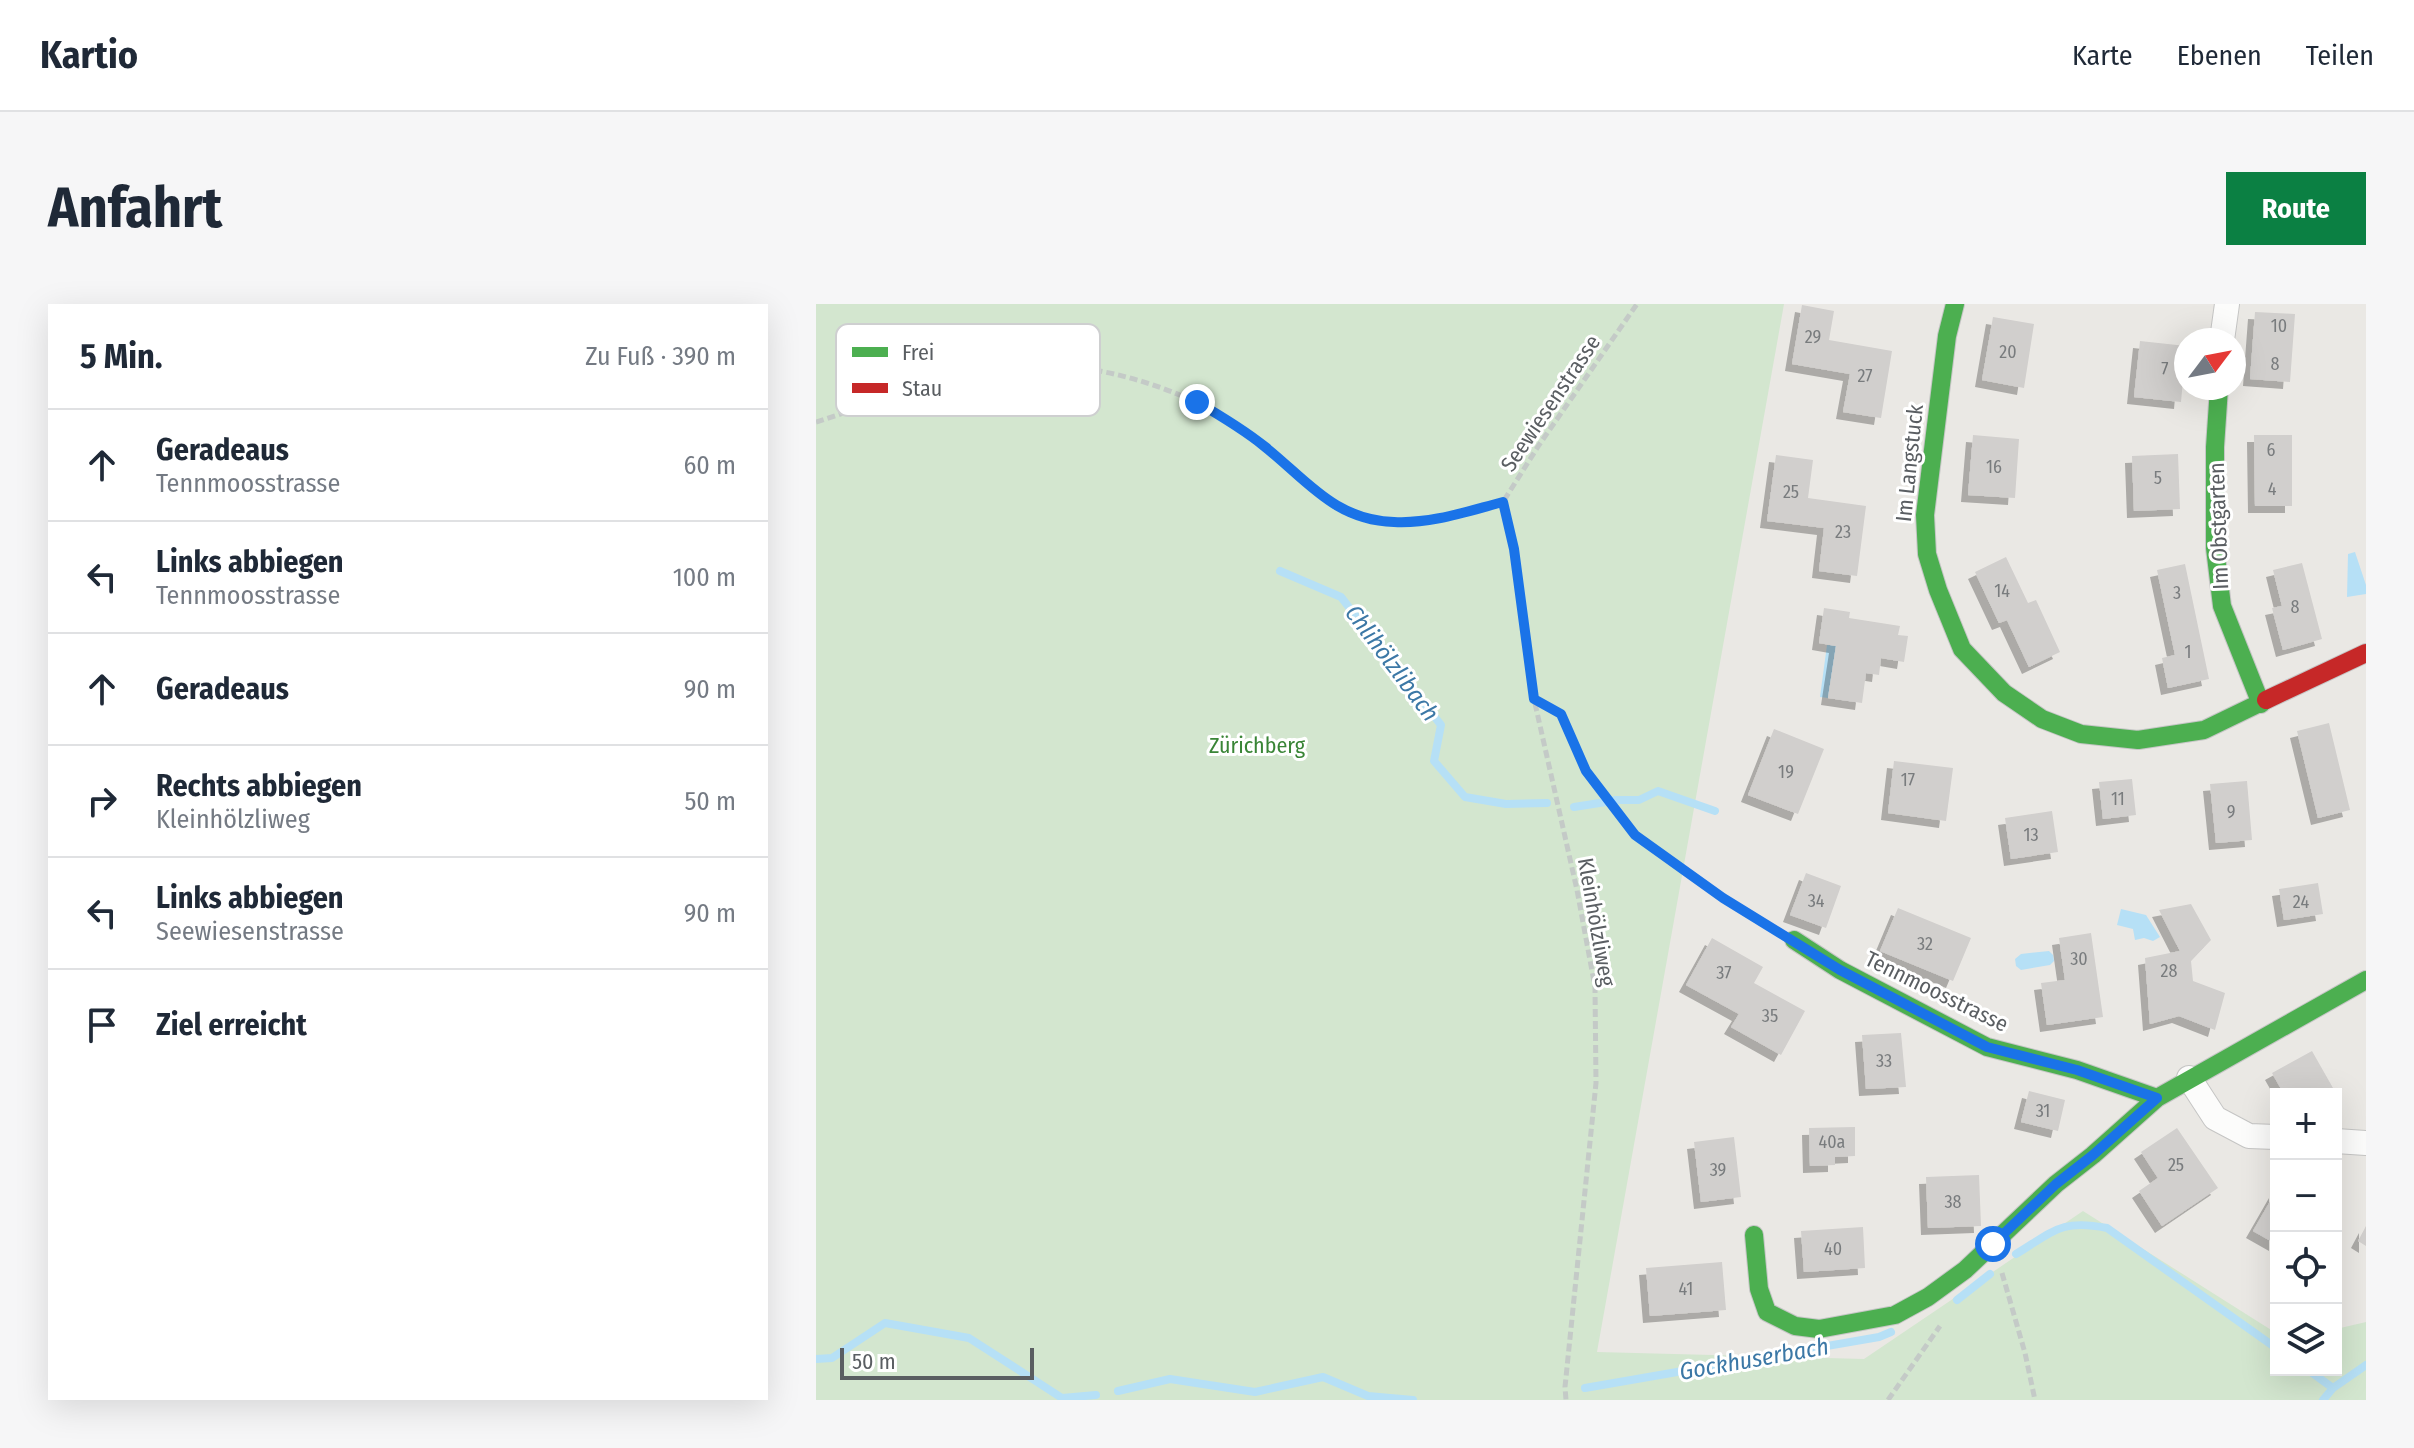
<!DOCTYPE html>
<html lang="de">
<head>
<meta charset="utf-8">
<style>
	body { margin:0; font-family:"Fira Sans Condensed",sans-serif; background:#f6f6f7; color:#1f2937 }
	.controls { position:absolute; right:24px; bottom:24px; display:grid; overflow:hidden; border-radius:0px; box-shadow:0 8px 32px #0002 }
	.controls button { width:72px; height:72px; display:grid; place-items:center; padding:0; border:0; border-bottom:2px solid #e0e1e3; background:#fff; color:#1f2937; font:40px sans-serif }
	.compass { position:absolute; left:1358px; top:24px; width:72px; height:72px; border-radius:50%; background:#fff; box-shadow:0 8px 32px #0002; rotate:58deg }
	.scale { position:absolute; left:24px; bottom:20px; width:194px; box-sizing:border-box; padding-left:8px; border:4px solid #5a5e62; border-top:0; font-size:22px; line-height:28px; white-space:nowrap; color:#5a5e62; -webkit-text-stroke:6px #fff; paint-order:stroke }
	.stop { position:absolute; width:24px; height:24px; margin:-18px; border:6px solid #1a73e8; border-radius:50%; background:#fff }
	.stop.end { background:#1a73e8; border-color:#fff; box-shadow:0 2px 8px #0008 }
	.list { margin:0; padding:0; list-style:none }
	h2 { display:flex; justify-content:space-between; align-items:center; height:104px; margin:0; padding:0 32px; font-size:34px }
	h2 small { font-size:26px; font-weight:400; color:#747a83 }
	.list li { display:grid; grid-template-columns:52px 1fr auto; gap:24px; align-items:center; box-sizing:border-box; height:112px; padding:0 32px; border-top:2px solid #e0e1e3 }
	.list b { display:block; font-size:30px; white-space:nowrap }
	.list p { margin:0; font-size:26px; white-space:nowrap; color:#747a83 }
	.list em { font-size:26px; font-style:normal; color:#747a83 }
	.icon { flex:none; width:44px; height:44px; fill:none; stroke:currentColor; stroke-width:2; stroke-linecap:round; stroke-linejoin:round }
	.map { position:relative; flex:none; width:1550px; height:1096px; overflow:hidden; border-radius:0px }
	header { display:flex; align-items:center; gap:48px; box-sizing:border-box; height:112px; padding:0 40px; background:#fff; border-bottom:2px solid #e0e1e3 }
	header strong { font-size:38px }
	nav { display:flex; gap:44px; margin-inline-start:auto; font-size:28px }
	.intro { display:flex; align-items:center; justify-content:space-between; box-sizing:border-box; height:192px; padding:0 48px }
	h1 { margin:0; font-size:56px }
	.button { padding:20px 36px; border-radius:0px; background:#0b8043; color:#fff; font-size:28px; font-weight:700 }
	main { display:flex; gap:48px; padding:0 48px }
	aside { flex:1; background:#fff; border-radius:0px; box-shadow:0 8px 32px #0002 }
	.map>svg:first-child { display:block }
</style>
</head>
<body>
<header>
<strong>Kartio</strong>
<nav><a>Karte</a><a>Ebenen</a><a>Teilen</a></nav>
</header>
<div class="intro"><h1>Anfahrt</h1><a class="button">Route</a></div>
<main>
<aside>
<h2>5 Min.<small>Zu Fuß · 390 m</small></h2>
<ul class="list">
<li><svg class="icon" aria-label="ahead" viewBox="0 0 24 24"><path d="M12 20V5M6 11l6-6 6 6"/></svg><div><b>Geradeaus</b><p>Tennmoosstrasse</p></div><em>60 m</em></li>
<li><svg class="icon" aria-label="left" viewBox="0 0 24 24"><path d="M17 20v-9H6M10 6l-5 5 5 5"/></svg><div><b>Links abbiegen</b><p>Tennmoosstrasse</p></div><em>100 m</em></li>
<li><svg class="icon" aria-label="ahead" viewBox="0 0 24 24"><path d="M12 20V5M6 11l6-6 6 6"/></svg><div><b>Geradeaus</b></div><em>90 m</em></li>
<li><svg class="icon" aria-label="right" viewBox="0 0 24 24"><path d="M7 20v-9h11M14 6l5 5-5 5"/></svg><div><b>Rechts abbiegen</b><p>Kleinhölzliweg</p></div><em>50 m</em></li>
<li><svg class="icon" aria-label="left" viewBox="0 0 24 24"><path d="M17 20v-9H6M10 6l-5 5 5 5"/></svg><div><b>Links abbiegen</b><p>Seewiesenstrasse</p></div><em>90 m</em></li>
<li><svg class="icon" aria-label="arrive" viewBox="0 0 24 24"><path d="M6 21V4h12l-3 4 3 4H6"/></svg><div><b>Ziel erreicht</b></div></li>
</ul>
</aside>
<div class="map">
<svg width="1550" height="1096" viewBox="0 0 1550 1096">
	<defs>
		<filter id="shadow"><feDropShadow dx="-7" dy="7" stdDeviation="0" flood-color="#0004"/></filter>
	</defs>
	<rect width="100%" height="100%" fill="#eae8e4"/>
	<path fill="#d3e6cf" d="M0,0H968L781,1048L1048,1055L1267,907L1460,1029V1066H1520V1025L1550,1018V1096H0Z"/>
	<path fill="#b6e0f6" d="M1539,248L1550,281V290L1531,293L1532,250Z
		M1011,341L1020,342L1012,394L1004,393Z
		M1305,605L1330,611L1344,633L1337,637L1328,634L1319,636L1317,625L1301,621Z
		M1233,647L1237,651L1238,657L1234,661L1205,666L1200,662L1199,655L1205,650Z"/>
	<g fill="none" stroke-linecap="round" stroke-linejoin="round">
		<path stroke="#b6e0f6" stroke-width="8" d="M464,267L525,293L625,421L618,457L649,493L690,500L731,499
			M799,496H823L842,487L899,507
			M758,503L790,498
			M1200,950C1238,927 1245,915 1291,924L1460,1044
			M1141,996L1174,970
			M0,1055L16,1054L69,1019L153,1034L246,1094L280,1091
			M1492,1066L1517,1084L1550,1061
			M769,1084L1063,1033L1075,1028
			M302,1087L354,1075L439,1088L507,1073L552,1092L597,1096
			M1507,1096L1517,1084"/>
	</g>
	<path fill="#d1cfcd" filter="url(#shadow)" d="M986,1L1018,7L1013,36L1076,47L1065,114L1027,108L1034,70L976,60Z
		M1439,8L1479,10L1474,78L1434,75Z
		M1177,13L1218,20L1208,84L1166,76Z
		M1324,37L1370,42L1365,98L1318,93Z
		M1157,131L1203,135L1199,194L1152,191Z
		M1438,131H1476V202H1439Z
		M1362,150L1364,205L1318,207L1316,152Z
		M960,151L997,156L992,194L1050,202L1041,272L1003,267L1008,224L951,217Z
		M1190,253L1212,299L1220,296L1244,348L1213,363L1191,316L1183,319L1159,268Z
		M1486,259L1506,335L1467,346L1456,304L1466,302L1457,266Z
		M1369,260L1393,375L1352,384L1346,354L1359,351L1341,266Z
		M1008,304L1034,308L1033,314L1084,322L1082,331L1092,332L1088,358L1065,354L1063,371L1050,369L1046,399L1012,394L1020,342L1003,339Z
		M1513,419L1534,506L1502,514L1481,427Z
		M958,425L1008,445L982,510L932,491Z
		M1078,457L1137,464L1130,517L1072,509Z
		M1316,475L1320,511L1287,515L1283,478Z
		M1431,477L1436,536L1400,539L1394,480Z
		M1236,507L1242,548L1195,555L1189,514Z
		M990,569L1025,582L1010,624L974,611Z
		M1502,579L1507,610L1468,616L1463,585Z
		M1375,600L1395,636L1375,657L1377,677L1409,689L1399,726L1363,712L1334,720L1329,654L1364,647L1343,606Z
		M1082,604L1155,634L1137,677L1064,647Z
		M1275,629L1287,713L1231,721L1225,679L1249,676L1243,634Z
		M896,634L947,663L938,679L989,707L965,751L915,723L923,710L870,681Z
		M1085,729L1090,783L1050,785L1046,731Z
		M1496,747L1517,784L1507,790H1468L1456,769Z
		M1213,787L1249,796L1242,827L1205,818Z
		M1039,823V852L1019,853V861L994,862L993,824Z
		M1361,824L1402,884L1346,922L1323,887L1342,874L1325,848Z
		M918,833L925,893L885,898L878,838Z
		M1163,871L1165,922L1112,924L1110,873Z
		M1460,887V940L1437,927Z
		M1550,922V942L1542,937Z
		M1047,923L1049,964L988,968L985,927Z
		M906,958L910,1006L834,1012L830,964Z"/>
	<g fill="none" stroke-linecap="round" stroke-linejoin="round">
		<g stroke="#c5c5c4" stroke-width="26">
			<path id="street" d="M1406,36L1411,0
				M1373,774L1399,814L1433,832L1460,833
				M1520,837L1550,839"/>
		</g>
		<g stroke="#c6c6c6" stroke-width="20">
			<path id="fast" d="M1139,0L1131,32L1109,211L1111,250L1122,286L1146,345L1188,389L1226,415L1265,430L1322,436L1388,426L1450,396
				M1403,84L1399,143V244L1406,302L1445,400
				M978,636L1024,666L1171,743L1261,766L1341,794L1550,676
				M938,931L943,985L951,1008L979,1022L1003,1025L1079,1011L1112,993L1149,966L1240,880L1277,851L1341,794"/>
		</g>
		<g stroke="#c6c6c6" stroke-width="20">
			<path id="jam" d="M1450,396L1550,349"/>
		</g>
		<path stroke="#c4cac7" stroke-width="5" stroke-dasharray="8 4" stroke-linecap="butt" d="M0,118C35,107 69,94 104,82C132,72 161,61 192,60C284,57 380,84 452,145C481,169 506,201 544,213C592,227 640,210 687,198L723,141L821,0
			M687,198L698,245L718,395L761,586L779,683L780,779L749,1083L750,1096
			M719,395L745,410L770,467L819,531L907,594L952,621
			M1186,969L1209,1049L1219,1096
			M1072,1096L1124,1022"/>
		<use href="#street" stroke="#fcfcfb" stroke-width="24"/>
		<use href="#fast" stroke="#4caf50" stroke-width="18"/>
		<use href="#jam" stroke="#c62828" stroke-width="18"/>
	</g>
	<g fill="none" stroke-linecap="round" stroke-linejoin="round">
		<path stroke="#1a73e8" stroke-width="10" d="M381,98C405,112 427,125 448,142C491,176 518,216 578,218C615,220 652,207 687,198L698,245L718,395L745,410L770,467L819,531L907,594L1024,666L1171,743L1261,766L1341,794L1277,851L1240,880L1177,940"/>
	</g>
	<g text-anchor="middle" stroke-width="6" stroke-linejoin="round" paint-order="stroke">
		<g font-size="18" fill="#797c7e">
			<text x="1463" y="28">10</text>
			<text x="997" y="39">29</text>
			<text x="1192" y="54">20</text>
			<text x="1459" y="66">8</text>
			<text x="1349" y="71">7</text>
			<text x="1049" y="78">27</text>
			<text x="1455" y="152">6</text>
			<text x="1178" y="169">16</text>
			<text x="1342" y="180">5</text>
			<text x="1456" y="191">4</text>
			<text x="975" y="194">25</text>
			<text x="1027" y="234">23</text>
			<text x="1186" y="293">14</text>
			<text x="1361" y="295">3</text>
			<text x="1479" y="309">8</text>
			<text x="1372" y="354">1</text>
			<text x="970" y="474">19</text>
			<text x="1092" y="482">17</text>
			<text x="1302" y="501">11</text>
			<text x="1415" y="514">9</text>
			<text x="1215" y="537">13</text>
			<text x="1000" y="603">34</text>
			<text x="1485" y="604">24</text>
			<text x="1109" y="646">32</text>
			<text x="1263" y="661">30</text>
			<text x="1353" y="673">28</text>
			<text x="908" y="675">37</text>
			<text x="954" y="718">35</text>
			<text x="1068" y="763">33</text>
			<text x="1227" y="813">31</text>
			<text x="1016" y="844">40a</text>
			<text x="1360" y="867">25</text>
			<text x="902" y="872">39</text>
			<text x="1137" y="904">38</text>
			<text x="1017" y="951">40</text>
			<text x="870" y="991">41</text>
		</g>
		<g font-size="22" fill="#5a5e62" stroke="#fff">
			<text transform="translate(734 99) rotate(-56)" y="8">Seewiesenstrasse</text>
			<text transform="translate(1093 159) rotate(-84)" y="8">Im Langstuck</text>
			<text transform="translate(1402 222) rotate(-92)" y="8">Im Obstgarten</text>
			<text transform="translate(781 618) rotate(80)" y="8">Kleinhölzliweg</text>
			<text transform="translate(1121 687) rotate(26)" y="8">Tennmoosstrasse</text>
		</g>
		<g font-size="22" fill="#398536" stroke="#fff">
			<text x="441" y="449">Zürichberg</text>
		</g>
		<g font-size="24" font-style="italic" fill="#3c78a6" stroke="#fff">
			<text transform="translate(576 359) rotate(53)" y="8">Chlihölzlibach</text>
			<text transform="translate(938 1055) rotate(-10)" y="8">Gockhuserbach</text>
		</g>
	</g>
	<rect x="20" y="20" width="264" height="92" rx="12" fill="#fff" stroke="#cecfd0" stroke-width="2"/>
	<rect x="36" y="43" width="36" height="10" fill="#4caf50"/>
	<rect x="36" y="79" width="36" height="10" fill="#c62828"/>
	<g font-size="22" fill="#5a5e62">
		<text x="86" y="56">Frei</text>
		<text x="86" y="92">Stau</text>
	</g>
</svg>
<div class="controls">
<button>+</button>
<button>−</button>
<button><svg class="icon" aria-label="locate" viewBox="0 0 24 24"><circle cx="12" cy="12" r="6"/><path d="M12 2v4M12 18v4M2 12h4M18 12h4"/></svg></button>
<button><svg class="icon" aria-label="layers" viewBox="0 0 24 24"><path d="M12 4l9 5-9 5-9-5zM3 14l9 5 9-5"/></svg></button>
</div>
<svg class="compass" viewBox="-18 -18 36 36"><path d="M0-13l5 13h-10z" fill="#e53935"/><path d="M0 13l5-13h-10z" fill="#747a83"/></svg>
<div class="scale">50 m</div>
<div class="stop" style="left:1177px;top:940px"></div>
<div class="stop end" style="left:381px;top:98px"></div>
</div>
</main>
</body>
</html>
